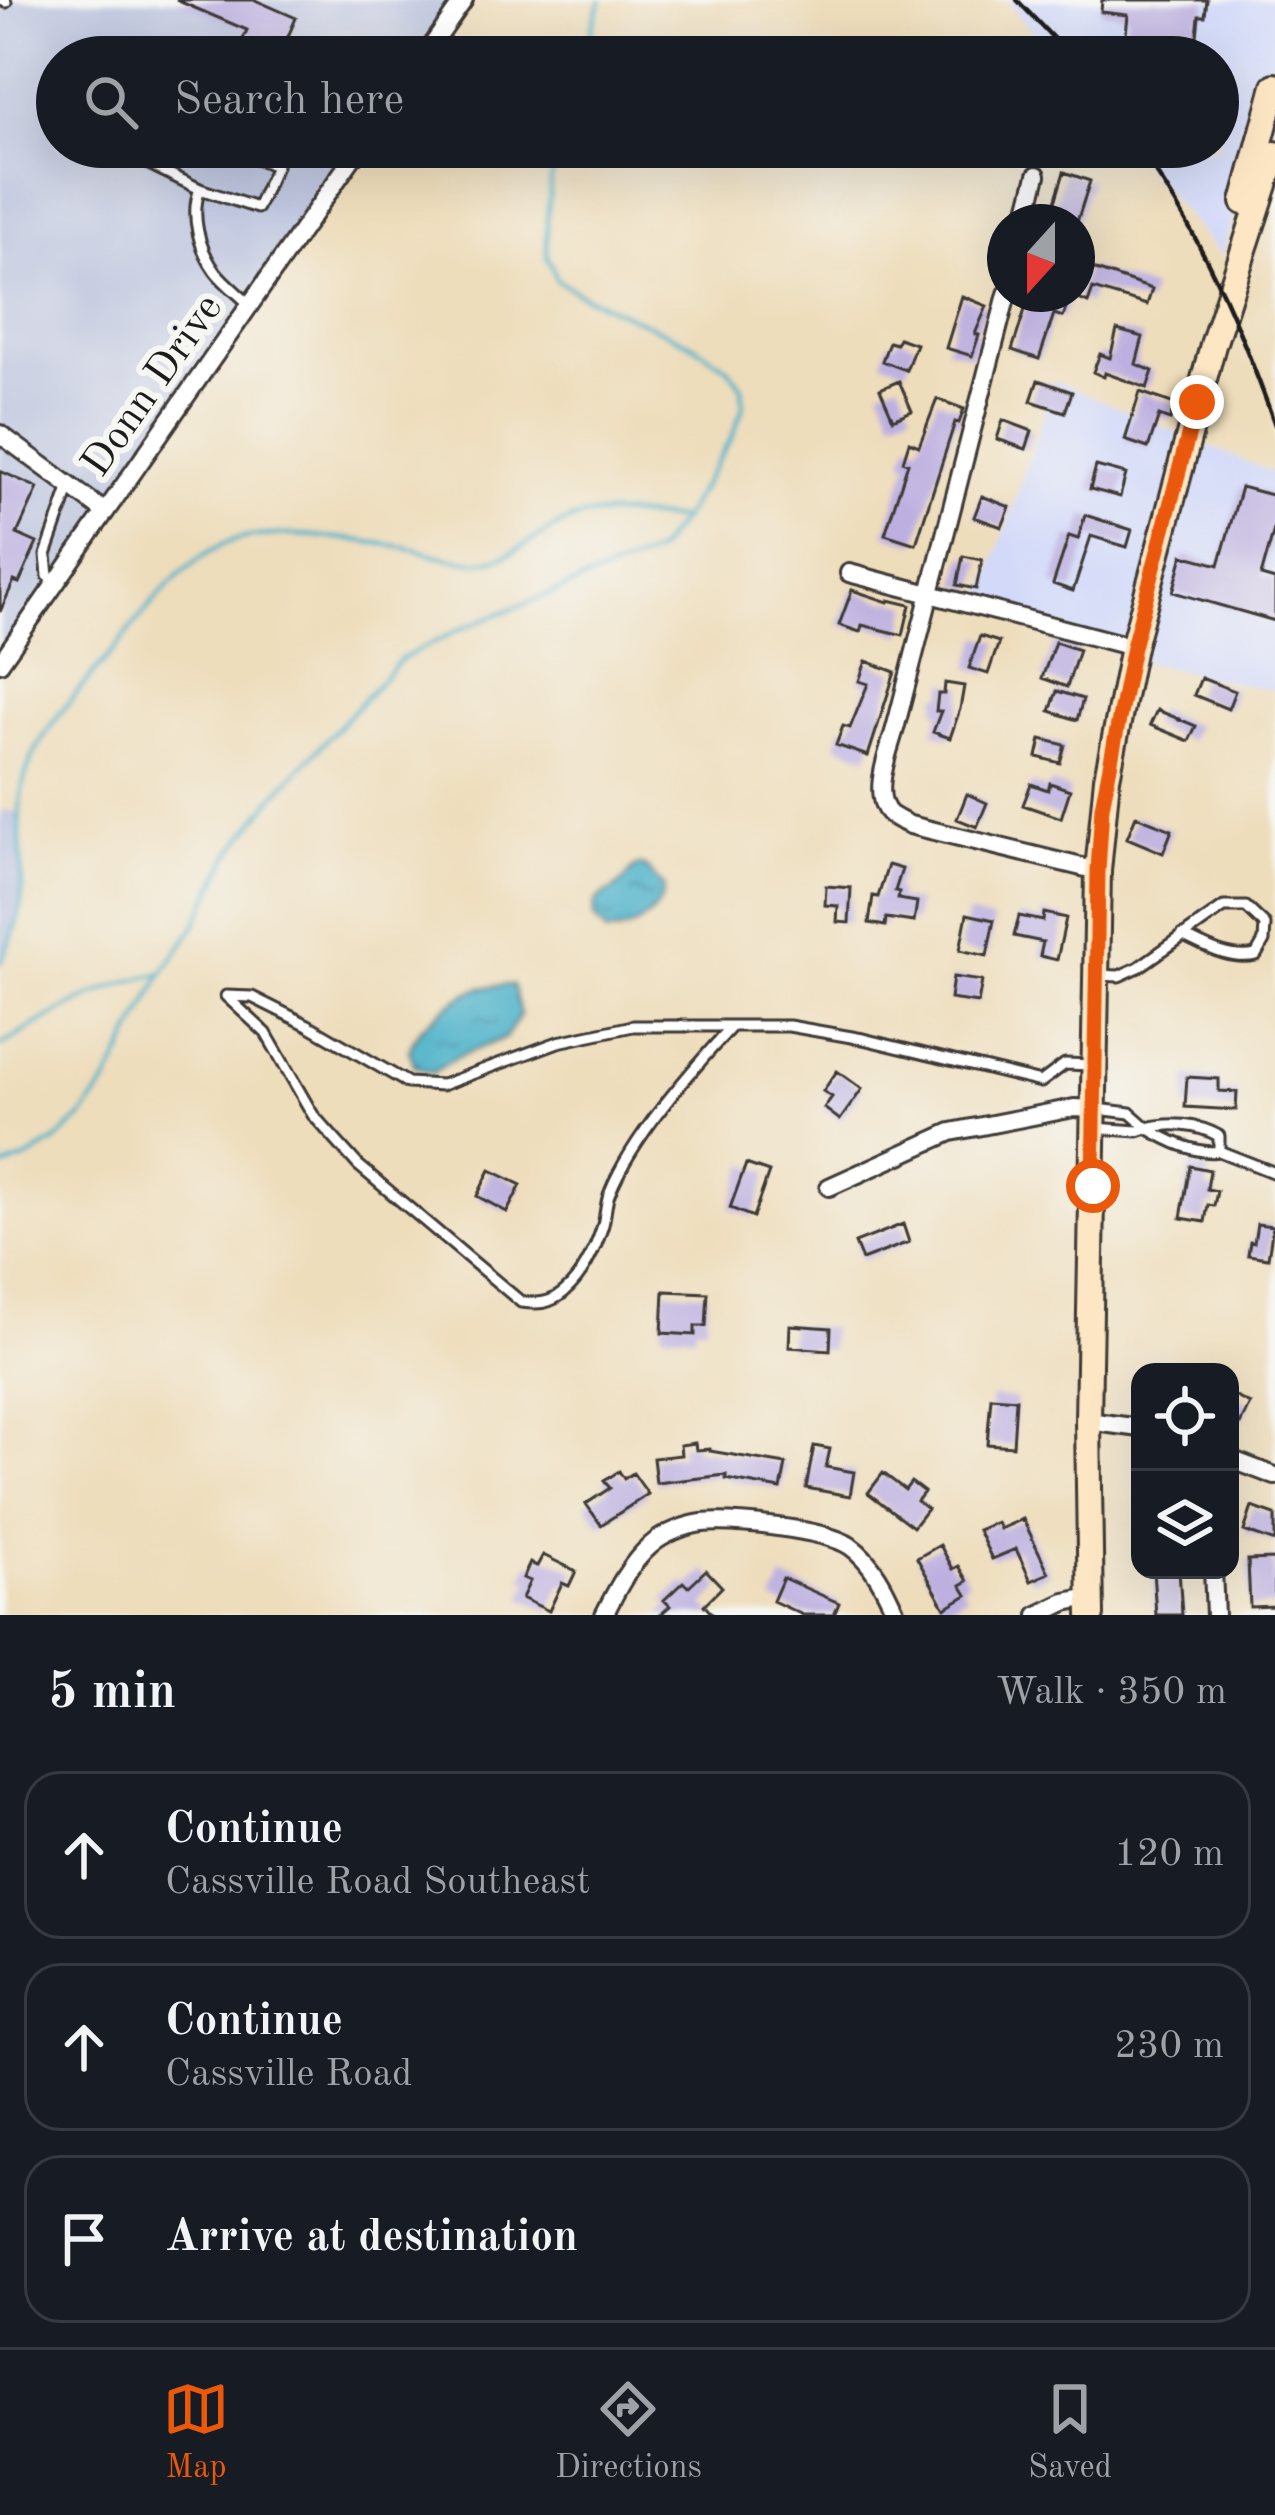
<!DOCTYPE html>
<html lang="en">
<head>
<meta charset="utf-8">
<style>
	body { margin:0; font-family:"Old Standard TT",serif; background:#20242c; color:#f1f3f6 }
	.controls { position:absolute; right:36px; bottom:36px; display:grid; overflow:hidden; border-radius:24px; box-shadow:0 12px 48px #0002 }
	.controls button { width:108px; height:108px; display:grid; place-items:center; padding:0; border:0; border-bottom:3px solid #363941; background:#171b24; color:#f1f3f6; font:60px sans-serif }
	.compass { position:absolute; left:987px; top:204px; width:108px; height:108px; border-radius:50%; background:#171b24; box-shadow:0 12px 48px #0002; rotate:201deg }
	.stop { position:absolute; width:36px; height:36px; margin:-27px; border:9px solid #ea580c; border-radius:50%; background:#fff }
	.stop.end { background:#ea580c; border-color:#fff; box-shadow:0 3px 12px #0008 }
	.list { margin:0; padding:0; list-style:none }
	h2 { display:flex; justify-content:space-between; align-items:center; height:156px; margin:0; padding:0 48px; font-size:51px }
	h2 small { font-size:39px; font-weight:400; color:#9ea1a6 }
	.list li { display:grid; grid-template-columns:78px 1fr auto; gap:36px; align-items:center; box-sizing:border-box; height:168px; margin:0 24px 24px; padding:0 24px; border:3px solid #363941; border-radius:36px }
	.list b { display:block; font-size:45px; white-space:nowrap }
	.list p { margin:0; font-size:39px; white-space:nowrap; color:#9ea1a6 }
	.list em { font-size:39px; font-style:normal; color:#9ea1a6 }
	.icon { flex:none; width:66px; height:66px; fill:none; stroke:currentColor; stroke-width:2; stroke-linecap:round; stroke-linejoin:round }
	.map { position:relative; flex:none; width:1275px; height:1615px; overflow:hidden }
	.search { position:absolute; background:#171b24; box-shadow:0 12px 48px #0002; left:36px; right:36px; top:36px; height:132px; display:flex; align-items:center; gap:30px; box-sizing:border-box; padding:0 42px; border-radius:66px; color:#9ea1a6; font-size:45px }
	.sheet { height:732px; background:#171b24 }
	nav { display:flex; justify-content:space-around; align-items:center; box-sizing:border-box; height:168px; border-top:3px solid #363941; background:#171b24; font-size:33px; color:#9ea1a6 }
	nav a { display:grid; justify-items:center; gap:6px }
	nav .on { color:#ea580c }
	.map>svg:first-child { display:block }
</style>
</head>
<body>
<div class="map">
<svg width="1275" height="1615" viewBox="0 0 1275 1615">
	<defs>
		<pattern id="water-ripples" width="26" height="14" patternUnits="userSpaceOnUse" patternTransform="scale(3)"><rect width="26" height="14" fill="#49b0c8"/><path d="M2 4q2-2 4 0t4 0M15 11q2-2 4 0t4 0" fill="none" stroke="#3c8ea2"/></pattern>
	</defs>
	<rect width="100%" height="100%" fill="#f6f6f2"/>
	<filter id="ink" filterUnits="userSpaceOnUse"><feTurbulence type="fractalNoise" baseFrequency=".00833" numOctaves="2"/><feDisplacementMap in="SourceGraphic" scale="24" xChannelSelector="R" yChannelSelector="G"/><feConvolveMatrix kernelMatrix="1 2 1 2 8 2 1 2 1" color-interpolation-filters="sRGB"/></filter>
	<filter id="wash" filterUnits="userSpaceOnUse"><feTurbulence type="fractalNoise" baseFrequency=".004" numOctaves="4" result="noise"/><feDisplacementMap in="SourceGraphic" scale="48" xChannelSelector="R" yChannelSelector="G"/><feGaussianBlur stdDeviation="2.7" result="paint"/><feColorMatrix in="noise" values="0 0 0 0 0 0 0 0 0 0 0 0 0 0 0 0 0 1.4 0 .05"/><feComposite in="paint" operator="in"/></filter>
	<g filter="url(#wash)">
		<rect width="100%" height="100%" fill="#edb"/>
		<path fill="#d2d9f9" d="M1007,0H1275V126L1259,123L1222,257L1128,147H1218V57H1051Z
			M1055,381L1275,474V691L1142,662L981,602Z"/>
		<path fill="#bcc3de" d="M0,0H464L424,57H57V147H360L0,663Z
			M0,810L19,812L21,857L20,906L0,963Z"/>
		<path fill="url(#water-ripples)" stroke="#326672" stroke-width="3" d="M638,865L646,868L664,888C661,914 632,932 607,933L594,918C592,896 601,899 616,888C624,882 630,872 638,865Z
			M513,985L520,1015L505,1038L457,1057L432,1073L415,1066L409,1050C418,1029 423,1025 440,1012C469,989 476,986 513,985Z"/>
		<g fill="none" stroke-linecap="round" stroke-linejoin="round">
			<path stroke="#49b0c8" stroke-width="4.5" d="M583,57L601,0
				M0,963C9,945 18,923 21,903C26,859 11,811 28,768C46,721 87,683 119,644C147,608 187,556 232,541C277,527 358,540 404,547C431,552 456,564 484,561C518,557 542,529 574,519C610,508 645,518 682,519
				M0,1046C50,1017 104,982 162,974
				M0,1169L28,1158L54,1142L81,1118L108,1081L162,974L196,924L230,854L276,794L401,659L465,627L655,553L682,519L733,435L743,407L742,387L728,368L692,344L582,295L557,280L547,256V221L554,147"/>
		</g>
		<g id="blocks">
			<path fill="#bdb0e0" d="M176,0H255L296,18L279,57H262L239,48L247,30Z
				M1102,0H1207L1205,16H1199L1195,57H1144L1145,52L1132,50V44H1125L1128,15L1101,12Z
				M1064,172L1090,181L1077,222H1049Z
				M1087,267L1152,289L1147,305L1093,289L1088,303L1076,298Z
				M1030,294H1071L1063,317L1054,314L1039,359L1012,350Z
				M962,296L987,306L975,334L979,335L972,356L946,348Z
				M1117,330L1143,337L1136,364L1153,371L1147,388L1105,373L1104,377L1093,372L1100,354L1110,358Z
				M899,338L916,344L906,370L882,361L889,342L896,344Z
				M1038,380L1072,392L1065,412L1031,401Z
				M899,381L912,411L893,419L880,389Z
				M1140,392L1175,404L1170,420L1159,416L1148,448L1125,440Z
				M937,399L964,409L959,423L955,422L916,544L885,534L908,463L903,461L909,442L919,446Z
				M1003,420L1032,431L1026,449L997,439Z
				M1096,466L1126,474L1120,497L1090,489Z
				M0,471L38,488L17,534L37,543L19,583L14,581L0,612Z
				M1241,487L1275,496V526L1261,576L1275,580V621L1173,592L1183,555L1219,565Z
				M982,496L1010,507L1002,527L974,517Z
				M1085,515L1132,530L1127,547L1091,536L1073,591L1053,584L1069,536L1078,539Z
				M963,556L982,560L976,589L957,585Z
				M852,590L888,602L889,600L910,605L903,635L862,625L860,632L839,625Z
				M980,636L999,642L988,674L969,668Z
				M1055,642L1079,650L1067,687L1042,678Z
				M866,661L895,672L868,756L836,745L843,726L850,728L868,684L859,681Z
				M1201,678L1235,691L1228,709L1194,695Z
				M945,683L964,686L960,709L950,738L933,732L941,711H936L938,694H944Z
				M1057,691L1083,699L1077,720L1050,711Z
				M1157,710L1196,726L1189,741L1150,725Z
				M1041,739L1065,745L1060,763L1037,757Z
				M1050,783L1070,790L1061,818L1023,805L1031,784L1048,790Z
				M967,794L987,803L977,827L957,819Z
				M1136,816L1172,830L1163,853L1127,838Z
				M888,865L902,869L895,891L899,892L898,899L917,902L914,922L886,918L885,926L869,923L873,896L878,897Z
				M826,886L851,888L849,923L837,922L838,906L825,905Z
				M1044,913L1066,918L1057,960L1040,956L1043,942L1014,936L1019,916L1043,921Z
				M967,914L994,920L987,956L960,950Z
				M953,977L982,981L978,1003L950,999Z
				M837,1071L862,1089L840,1120L824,1108L832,1097L823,1091Z
				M1187,1077L1219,1079V1091L1237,1092L1236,1110L1185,1107Z
				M746,1164L769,1172L753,1217L730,1208Z
				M1190,1166L1210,1170L1207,1189L1217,1191L1214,1206L1208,1205L1205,1222L1181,1218Z
				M490,1170L521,1185L507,1212L477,1196Z
				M903,1224L909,1242L862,1260L855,1243Z
				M1257,1224L1273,1226L1268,1258L1248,1255L1250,1242L1254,1243Z
				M664,1291L708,1293L706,1326H695V1335L662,1333Z
				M790,1325L831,1328L830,1350L789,1347Z
				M1230,1394L1250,1404L1230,1445Z
				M991,1397L1016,1399L1013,1446L987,1444Z
				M695,1443L696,1450L710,1449V1451L786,1464L781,1489L726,1479V1475L656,1483L653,1458L681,1455L680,1445Z
				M814,1446L830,1449L826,1467L854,1472L850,1496L806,1488Z
				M619,1471L624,1479L633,1473L648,1494L601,1525L586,1504L610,1488L604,1481Z
				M883,1473L905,1490L911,1482L924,1492L917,1501L927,1509L913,1527L868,1493Z
				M1252,1507L1275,1515V1542L1244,1531Z
				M1023,1519L1049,1573L1031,1581L1016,1549L992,1559L978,1530L997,1522L1000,1529Z
				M940,1545L953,1569L959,1566L968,1581L961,1585L967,1595L945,1608L917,1558Z
				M543,1555L576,1571L569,1586L562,1583L549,1611L522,1598L530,1581L523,1578L530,1563L537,1566Z
				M1274,1559L1275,1606L1250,1607L1248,1560Z
				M706,1570L722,1587L704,1605L713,1615H660L670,1606L664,1600L683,1582L688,1587Z
				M1153,1570H1179L1182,1615H1156Z
				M783,1578L839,1603L834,1615H803L773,1601Z"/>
		</g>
	</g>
	<g filter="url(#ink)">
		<use href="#blocks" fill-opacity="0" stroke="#3c3934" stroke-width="3"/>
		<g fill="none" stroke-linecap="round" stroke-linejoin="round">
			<g stroke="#3c3934" stroke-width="15">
				<path id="lane" d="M1,0L6,2
					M114,147L200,189L257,208L276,166L229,147
					M200,189C190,214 199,249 215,271C224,283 239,294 250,305
					M56,582L48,576L46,555L70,486
					M1097,975L1119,976L1139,967L1224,907H1246L1265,925L1264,941L1256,955C1230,961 1205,946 1182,935
					M732,1026C692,1070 632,1137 610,1192C605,1203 606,1217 602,1228C595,1250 582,1277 564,1292C550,1304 538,1304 521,1302L358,1165L313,1115L266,1033L226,996L252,997L308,1025L408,1083L442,1085L558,1042L633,1026H789L863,1039L1041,1082L1065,1064L1092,1065
					M1094,1128L1138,1131L1147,1128L1130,1113L1097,1109
					M1147,1128C1167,1140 1196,1155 1219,1151L1275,1173
					M1147,1128C1170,1122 1198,1124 1219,1136V1151"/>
			</g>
			<g stroke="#3c3934" stroke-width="22">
				<path id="street" d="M424,57L464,0
					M1025,222L1037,175
					M1007,294L896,725C890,749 869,796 891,815C897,819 903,822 910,825L1098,871
					M0,434L105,512
					M849,573L1133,647
					M0,663L360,147
					M829,1187L951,1132L1074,1108L1095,1109
					M1088,1421L1140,1428
					M1230,1459L1275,1476
					M1213,1570L1215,1615
					M604,1615C616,1591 630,1563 651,1545C663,1534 686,1525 702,1523C733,1520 824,1529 850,1546C873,1562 886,1590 897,1615
					M1038,1615L1065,1602L1090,1597"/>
			</g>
			<g stroke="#3c3934" stroke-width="30">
				<path id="secondary" d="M1244,202L1275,86
					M1091,1615L1088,1421L1098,871L1107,778L1133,647L1213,345L1275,154"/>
			</g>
			<use href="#lane" stroke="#fff" stroke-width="9"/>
			<use href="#street" stroke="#fff" stroke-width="16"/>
			<use href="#secondary" stroke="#fce6c4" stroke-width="24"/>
			<path stroke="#1c1c1c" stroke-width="4.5" d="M1017,0L1071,57
				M1138,147C1200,231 1240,327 1275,425"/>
		</g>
	</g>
	<g fill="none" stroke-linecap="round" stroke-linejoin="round" filter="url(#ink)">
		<path stroke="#ea580c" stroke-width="15" d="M1093,1186L1098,871L1102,807L1133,647L1197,402"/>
	</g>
	<g text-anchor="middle" stroke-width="12" stroke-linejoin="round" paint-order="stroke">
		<g font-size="42" fill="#1c1c1c" stroke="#f6f6f2">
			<text transform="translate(150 384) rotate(-55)" y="15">Donn Drive</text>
		</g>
	</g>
</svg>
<div class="controls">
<button><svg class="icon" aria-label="locate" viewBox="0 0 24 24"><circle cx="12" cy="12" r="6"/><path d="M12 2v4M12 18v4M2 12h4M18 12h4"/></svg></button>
<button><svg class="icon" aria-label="layers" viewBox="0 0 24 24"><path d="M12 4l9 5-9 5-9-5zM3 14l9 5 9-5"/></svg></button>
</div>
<svg class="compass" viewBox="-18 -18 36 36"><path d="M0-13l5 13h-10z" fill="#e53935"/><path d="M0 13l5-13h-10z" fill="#9ea1a6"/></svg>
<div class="stop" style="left:1093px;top:1186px"></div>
<div class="stop end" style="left:1197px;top:402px"></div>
<div class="search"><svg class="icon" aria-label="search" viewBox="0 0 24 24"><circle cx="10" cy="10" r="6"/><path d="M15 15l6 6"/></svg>Search here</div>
</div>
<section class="sheet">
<h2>5 min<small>Walk · 350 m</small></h2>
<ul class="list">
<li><svg class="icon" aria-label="ahead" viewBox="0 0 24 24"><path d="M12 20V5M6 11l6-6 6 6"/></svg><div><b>Continue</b><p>Cassville Road Southeast</p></div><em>120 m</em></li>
<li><svg class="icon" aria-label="ahead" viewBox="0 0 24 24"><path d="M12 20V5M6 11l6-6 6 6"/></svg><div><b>Continue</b><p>Cassville Road</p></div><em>230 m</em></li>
<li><svg class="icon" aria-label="arrive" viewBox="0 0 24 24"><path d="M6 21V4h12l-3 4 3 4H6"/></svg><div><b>Arrive at destination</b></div></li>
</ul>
</section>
<nav>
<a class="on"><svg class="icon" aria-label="map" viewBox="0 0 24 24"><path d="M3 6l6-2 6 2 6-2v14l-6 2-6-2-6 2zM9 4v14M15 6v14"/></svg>Map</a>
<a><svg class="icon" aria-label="directions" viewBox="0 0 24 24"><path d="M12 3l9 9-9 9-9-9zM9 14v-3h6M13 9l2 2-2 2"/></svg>Directions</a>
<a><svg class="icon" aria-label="saved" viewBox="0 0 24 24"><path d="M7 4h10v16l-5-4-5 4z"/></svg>Saved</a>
</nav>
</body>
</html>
